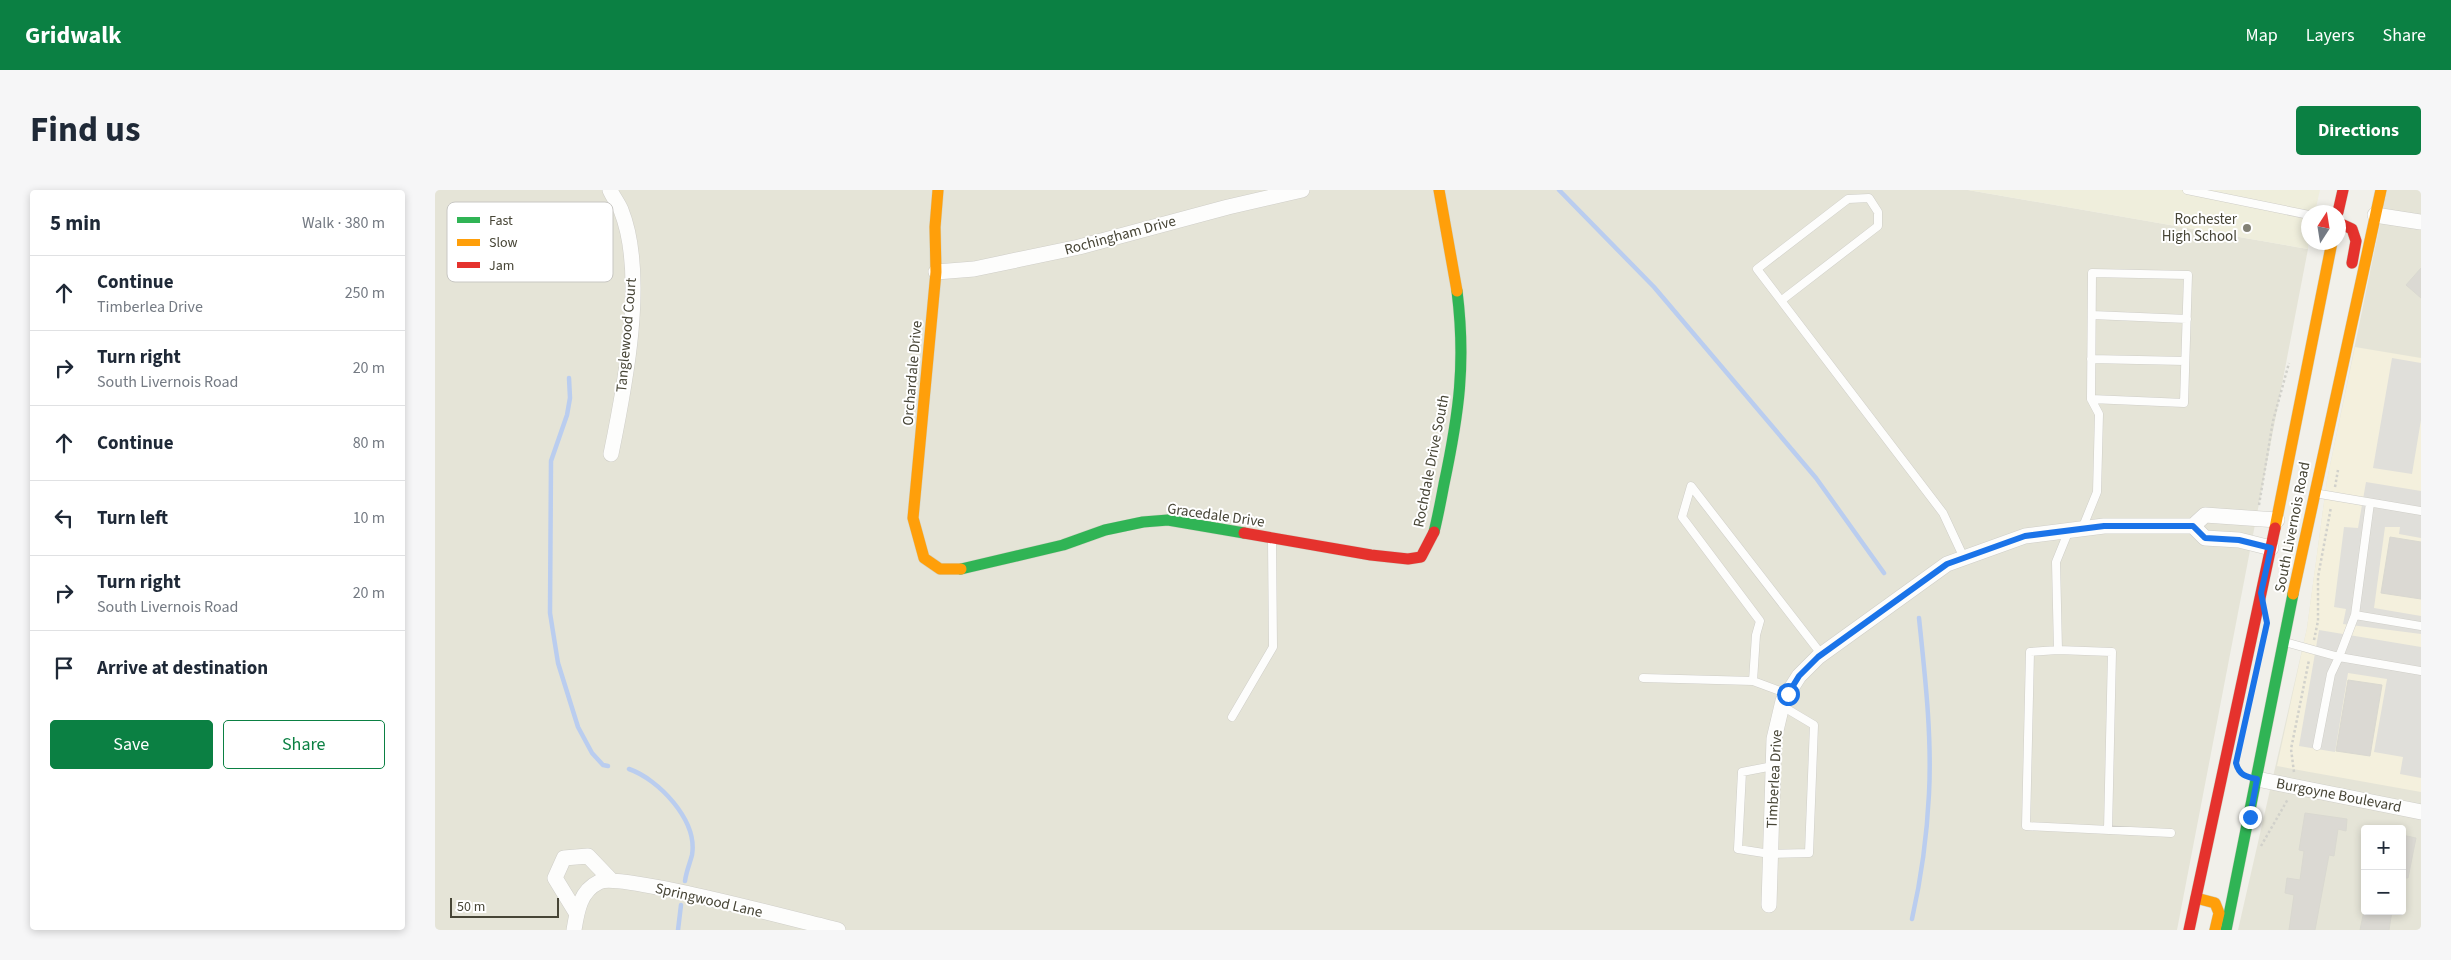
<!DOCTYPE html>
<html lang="en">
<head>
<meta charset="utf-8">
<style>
	body { margin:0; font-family:"Source Sans 3",sans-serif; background:#f6f6f7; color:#1f2937 }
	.controls { position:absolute; right:15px; bottom:15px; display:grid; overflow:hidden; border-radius:5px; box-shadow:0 2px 8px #0003 }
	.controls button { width:45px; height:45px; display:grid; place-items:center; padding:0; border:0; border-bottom:1px solid #e0e1e3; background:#fff; color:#1f2937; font:25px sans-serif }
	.compass { position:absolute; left:1866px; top:15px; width:45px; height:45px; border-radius:50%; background:#fff; box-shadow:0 2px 8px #0003; rotate:12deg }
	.scale { position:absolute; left:15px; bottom:12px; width:109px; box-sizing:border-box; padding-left:5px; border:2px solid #474536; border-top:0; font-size:14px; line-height:18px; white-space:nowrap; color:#474536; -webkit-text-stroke:4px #fff; paint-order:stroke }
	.stop { position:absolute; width:15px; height:15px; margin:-11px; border:4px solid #1a73e8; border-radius:50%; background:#fff }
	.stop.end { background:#1a73e8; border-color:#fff; box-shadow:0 1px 5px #0008 }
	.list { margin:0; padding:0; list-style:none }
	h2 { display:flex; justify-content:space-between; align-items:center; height:65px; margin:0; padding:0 20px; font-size:21px }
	h2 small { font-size:16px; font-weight:400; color:#747a83 }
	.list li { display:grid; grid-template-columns:32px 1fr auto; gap:15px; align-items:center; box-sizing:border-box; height:75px; padding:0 20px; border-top:1px solid #e0e1e3 }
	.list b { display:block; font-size:19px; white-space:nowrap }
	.list p { margin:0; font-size:16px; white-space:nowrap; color:#747a83 }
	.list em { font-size:16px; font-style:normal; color:#747a83 }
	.actions { display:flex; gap:10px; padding:15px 20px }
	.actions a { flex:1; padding:11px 0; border:1px solid #0b8043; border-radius:5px; text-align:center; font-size:18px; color:#0b8043 }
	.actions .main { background:#0b8043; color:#fff }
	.icon { flex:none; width:28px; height:28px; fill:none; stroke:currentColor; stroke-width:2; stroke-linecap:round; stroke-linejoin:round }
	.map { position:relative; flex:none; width:1986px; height:740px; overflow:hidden; border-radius:5px }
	header { display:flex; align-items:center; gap:30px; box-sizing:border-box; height:70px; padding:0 25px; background:#0b8043; color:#fff }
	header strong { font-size:24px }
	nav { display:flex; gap:28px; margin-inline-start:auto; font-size:18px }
	.intro { display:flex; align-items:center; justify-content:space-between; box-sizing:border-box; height:120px; padding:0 30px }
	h1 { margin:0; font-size:35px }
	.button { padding:12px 22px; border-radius:5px; background:#0b8043; color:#fff; font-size:18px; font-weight:700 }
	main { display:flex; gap:30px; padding:0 30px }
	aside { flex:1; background:#fff; border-radius:5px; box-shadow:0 2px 8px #0003 }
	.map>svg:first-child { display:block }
</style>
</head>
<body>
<header>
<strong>Gridwalk</strong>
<nav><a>Map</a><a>Layers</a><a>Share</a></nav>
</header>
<div class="intro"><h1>Find us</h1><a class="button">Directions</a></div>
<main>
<aside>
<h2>5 min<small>Walk · 380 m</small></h2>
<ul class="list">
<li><svg class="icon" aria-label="ahead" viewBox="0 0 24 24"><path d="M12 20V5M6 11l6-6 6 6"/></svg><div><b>Continue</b><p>Timberlea Drive</p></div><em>250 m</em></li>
<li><svg class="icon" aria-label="right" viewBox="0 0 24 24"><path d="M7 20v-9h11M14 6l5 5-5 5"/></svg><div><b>Turn right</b><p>South Livernois Road</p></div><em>20 m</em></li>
<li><svg class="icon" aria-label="ahead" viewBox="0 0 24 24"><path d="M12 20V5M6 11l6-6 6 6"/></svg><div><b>Continue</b></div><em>80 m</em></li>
<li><svg class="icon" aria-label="left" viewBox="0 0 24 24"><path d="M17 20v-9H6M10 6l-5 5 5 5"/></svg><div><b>Turn left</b></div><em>10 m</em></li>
<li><svg class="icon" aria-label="right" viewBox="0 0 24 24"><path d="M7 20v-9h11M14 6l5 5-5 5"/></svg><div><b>Turn right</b><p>South Livernois Road</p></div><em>20 m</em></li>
<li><svg class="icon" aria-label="arrive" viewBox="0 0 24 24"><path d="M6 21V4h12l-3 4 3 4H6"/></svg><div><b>Arrive at destination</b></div></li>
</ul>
<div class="actions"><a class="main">Save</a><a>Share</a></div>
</aside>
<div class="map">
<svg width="1986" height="740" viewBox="0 0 1986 740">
	<rect width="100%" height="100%" fill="#f1f0ea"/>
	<path fill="#e5e4d7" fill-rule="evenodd" d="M0,0H1533L1873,59L1742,740H0Z
		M1952,0H1986V740H1803L1872,438L1892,290ZM1930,639H1967V721H1930Z"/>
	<path fill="#f4f0dd" d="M1920,157L1986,168V602L1842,576L1872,438L1892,290Z"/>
	<path fill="#efeedc" d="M1533,0H1885L1880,22H1874L1873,59Z"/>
	<path fill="#e0dfda" d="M1957,168L1986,173V230L1977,284L1938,278Z
		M1931,292L1986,301V348L1964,344L1965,337H1950L1939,418L1986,426V444L1908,434L1911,419L1899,417L1909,337L1923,338Z
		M1884,440L1986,457V588L1965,584L1968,567L1939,562L1952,489L1913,483L1900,562L1864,556Z"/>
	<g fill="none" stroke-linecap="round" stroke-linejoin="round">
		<path stroke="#bacdef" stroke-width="4.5" d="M1124,0L1219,97L1381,288L1449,383
			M134,188L135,208L132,225L116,271L115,423L123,473L143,537L157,563L168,575L173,576
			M194,579C223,589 263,630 257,665C255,673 251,682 250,691
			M1477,729C1486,689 1492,645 1494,604C1497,545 1490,486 1484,428
			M243,740L246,715"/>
	</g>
	<path fill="#dbd9d3" stroke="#d9d8d0" d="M1986,78V108L1971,95Z
		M1955,347L1986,352V409L1946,403Z
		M1913,490L1947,495L1935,566L1901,561Z
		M1870,623L1912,629L1911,641L1903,639L1899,666L1894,665L1880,740H1854L1859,705L1850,703L1852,688L1865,690L1869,661L1864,660Z
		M1967,645L1981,648L1973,688H1967Z
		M1929,721H1957L1954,740H1925Z"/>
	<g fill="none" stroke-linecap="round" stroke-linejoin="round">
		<g stroke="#cfcec8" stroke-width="9">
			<path id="lane" d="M1752,0L1874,25
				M1347,110L1443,36V22L1434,8L1413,9L1322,79L1508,323L1529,368
				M1657,125L1752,129
				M1656,169L1750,171
				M1879,303L1986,321
				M1935,313L1920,425L1986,436
				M1647,339L1662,302L1664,224L1656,209L1657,83L1753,85L1749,213L1656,209
				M1634,340L1621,372L1623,460L1595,462L1591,636L1736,643
				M1850,452L1904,467L1920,425
				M1623,460L1677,462L1673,640
				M1208,488L1318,491
				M1353,504L1318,491L1321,445L1325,431L1247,327L1256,296L1387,465
				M797,527L838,457L837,350
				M1882,556L1896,484L1904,467L1986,481
				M1338,576L1307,582L1303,659L1335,664L1374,663L1379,535L1347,516"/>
		</g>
		<g stroke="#cfcec8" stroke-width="16">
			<path id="street" d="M175,0C178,7 183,13 186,20C212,85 190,196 176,264
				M1940,25L1986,32
				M501,82L539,79L644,57L793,17L867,0
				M1758,336L1770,348L1804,350L1836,358
				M1822,589L1986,622
				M1334,715L1339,549L1348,511L1364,486L1383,467L1512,374L1590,346L1669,336H1758L1770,325L1842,330
				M142,724L120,688L129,668L153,666L175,689
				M139,740C142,721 145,701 164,692C184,682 369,732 403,740"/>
		</g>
		<g stroke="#d1d1c3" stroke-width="12">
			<path id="fast" d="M999,342C1003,326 1006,310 1009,294C1024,223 1031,173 1022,101
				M526,379L628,355L670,340L708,332L733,330L809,343
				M1791,740L1858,404"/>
		</g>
		<g stroke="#d1d1c3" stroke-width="12">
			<path id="slow" d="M503,0L500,37L501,82L478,328L489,368L505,379H526
				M1004,0L1022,101
				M1840,338L1897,52
				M1858,404L1946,0
				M1761,708L1780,713L1784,723L1780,740"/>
		</g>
		<g stroke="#d1d1c3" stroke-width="12">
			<path id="jam" d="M1903,22L1908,0
				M1904,33L1917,39L1921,51L1917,73
				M809,343L936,365L973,369L986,367L999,342
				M1754,740L1840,338"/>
		</g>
		<path stroke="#d1d1cb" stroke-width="2.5" stroke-dasharray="2.5 2.5" stroke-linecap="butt" d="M1900,297L1903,280
			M1824,315L1838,231L1854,173
			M1879,450L1883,431V387L1896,317
			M1859,582L1856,559L1874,470
			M1826,656L1853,609"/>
		<use href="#lane" stroke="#fdfdfc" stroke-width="8"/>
		<use href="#street" stroke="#fdfdfc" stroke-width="15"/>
		<use href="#fast" stroke="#30b455" stroke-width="11"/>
		<use href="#slow" stroke="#ff9f0a" stroke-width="11"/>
		<use href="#jam" stroke="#e5322d" stroke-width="11"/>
	</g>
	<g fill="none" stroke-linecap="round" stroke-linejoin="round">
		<path stroke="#1a73e8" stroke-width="6" d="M1353,504L1364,486L1383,467L1512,374L1590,346L1669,336H1758L1770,348L1804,350L1836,358L1826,403L1832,433L1801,573C1804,585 1811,587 1822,589L1815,627"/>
	</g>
	<circle fill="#828175" stroke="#fff" stroke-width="2" cx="1812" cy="38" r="5"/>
	<g text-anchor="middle" stroke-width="4" stroke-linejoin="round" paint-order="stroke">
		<g font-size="15" fill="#474536" stroke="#fff" text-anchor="end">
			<text x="1802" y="34">Rochester<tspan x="1802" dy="17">High School</tspan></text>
		</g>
		<g font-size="15" fill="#474536" stroke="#fff">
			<text transform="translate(685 45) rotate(-15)" y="5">Rochingham Drive</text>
			<text transform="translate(191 145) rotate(-85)" y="5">Tanglewood Court</text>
			<text transform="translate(477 183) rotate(-85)" y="5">Orchardale Drive</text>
			<text transform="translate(996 271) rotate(-79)" y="5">Rochdale Drive South</text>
			<text transform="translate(781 325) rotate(8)" y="5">Gracedale Drive</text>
			<text transform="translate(1857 337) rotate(-79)" y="5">South Livernois Road</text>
			<text transform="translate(1339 589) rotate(-87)" y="5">Timberlea Drive</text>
			<text transform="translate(1904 605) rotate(11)" y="5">Burgoyne Boulevard</text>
			<text transform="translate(274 710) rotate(13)" y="5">Springwood Lane</text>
		</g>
	</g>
	<rect x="12" y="12" width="166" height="80" rx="8" fill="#fff" stroke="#c8c7c3" stroke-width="1"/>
	<rect x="22" y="27" width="23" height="6" fill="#30b455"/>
	<rect x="22" y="49" width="23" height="7" fill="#ff9f0a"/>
	<rect x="22" y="72" width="23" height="6" fill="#e5322d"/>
	<g font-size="14" fill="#474536">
		<text x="54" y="35">Fast</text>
		<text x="54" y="57">Slow</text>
		<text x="54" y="80">Jam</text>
	</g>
</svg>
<div class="controls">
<button>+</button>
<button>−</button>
</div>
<svg class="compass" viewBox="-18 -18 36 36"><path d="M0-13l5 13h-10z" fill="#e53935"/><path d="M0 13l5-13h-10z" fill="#747a83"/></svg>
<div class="scale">50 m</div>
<div class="stop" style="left:1353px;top:504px"></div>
<div class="stop end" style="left:1815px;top:627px"></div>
</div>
</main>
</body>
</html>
